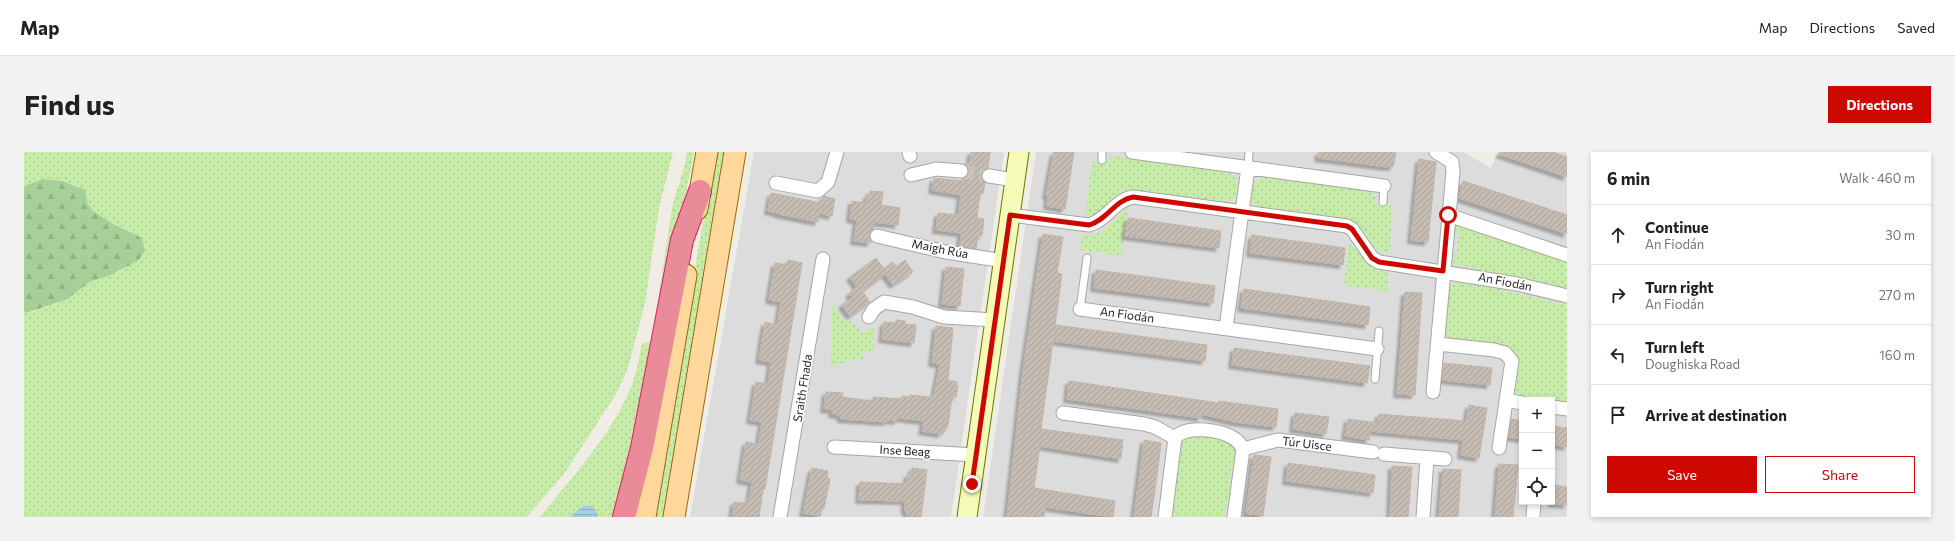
<!DOCTYPE html>
<html lang="en">
<head>
<meta charset="utf-8">
<style>
	body { margin:0; font-family:Commissioner,sans-serif; background:#f2f2f2; color:#202124 }
	.controls { position:absolute; right:12px; bottom:12px; display:grid; overflow:hidden; border-radius:0px; box-shadow:0 2px 6px #0003 }
	.controls button { width:36px; height:36px; display:grid; place-items:center; padding:0; border:0; border-bottom:1px solid #e0e0e0; background:#fff; color:#202124; font:20px sans-serif }
	.stop { position:absolute; width:12px; height:12px; margin:-9px; border:3px solid #cd0800; border-radius:50%; background:#fff }
	.stop.end { background:#cd0800; border-color:#fff; box-shadow:0 1px 4px #0008 }
	.list { margin:0; padding:0; list-style:none }
	h2 { display:flex; justify-content:space-between; align-items:center; height:52px; margin:0; padding:0 16px; font-size:17px }
	h2 small { font-size:13px; font-weight:400; color:#757577 }
	.list li { display:grid; grid-template-columns:26px 1fr auto; gap:12px; align-items:center; box-sizing:border-box; height:60px; padding:0 16px; border-top:1px solid #e0e0e0 }
	.list b { display:block; font-size:15px; white-space:nowrap }
	.list p { margin:0; font-size:13px; white-space:nowrap; color:#757577 }
	.list em { font-size:13px; font-style:normal; color:#757577 }
	.actions { display:flex; gap:8px; padding:12px 16px }
	.actions a { flex:1; padding:9px 0; border:1px solid #cd0800; border-radius:0px; text-align:center; font-size:14px; color:#cd0800 }
	.actions .main { background:#cd0800; color:#fff }
	.icon { flex:none; width:22px; height:22px; fill:none; stroke:currentColor; stroke-width:2; stroke-linecap:round; stroke-linejoin:round }
	.map { position:relative; flex:none; width:1543px; height:365px; overflow:hidden; border-radius:0px }
	header { display:flex; align-items:center; gap:24px; box-sizing:border-box; height:56px; padding:0 20px; background:#fff; border-bottom:1px solid #e0e0e0 }
	header strong { font-size:19px }
	nav { display:flex; gap:22px; margin-inline-start:auto; font-size:14px }
	.intro { display:flex; align-items:center; justify-content:space-between; box-sizing:border-box; height:96px; padding:0 24px }
	h1 { margin:0; font-size:28px }
	.button { padding:10px 18px; border-radius:0px; background:#cd0800; color:#fff; font-size:14px; font-weight:700 }
	main { display:flex; gap:24px; padding:0 24px }
	aside { flex:1; background:#fff; border-radius:0px; box-shadow:0 2px 6px #0003 }
	.map>svg:first-child { display:block }
</style>
</head>
<body>
<header>
<strong>Map</strong>
<nav><a>Map</a><a>Directions</a><a>Saved</a></nav>
</header>
<div class="intro"><h1>Find us</h1><a class="button">Directions</a></div>
<main>
<div class="map">
<svg width="1543" height="365" viewBox="0 0 1543 365">
	<defs>
		<pattern id="grass-dots" width="8" height="8" patternUnits="userSpaceOnUse"><rect width="8" height="8" fill="#c7eba9"/><path d="M2 2h.1M6 6h.1" fill="none" stroke="#aac991" stroke-width="1.8" stroke-linecap="round"/></pattern>
		<pattern id="forest-firs" width="22" height="20" patternUnits="userSpaceOnUse"><rect width="22" height="20" fill="#a7d098"/><path d="M5 1l3.5 6h-7zM16 11l3.5 6h-7z" fill="#8fb283"/></pattern>
		<pattern id="water-rules" width="6" height="5" patternUnits="userSpaceOnUse"><rect width="6" height="5" fill="#a4cfdf"/><path d="M0 2.5h6" fill="none" stroke="#8db1bf"/></pattern>
		<pattern id="building-hatch" width="6" height="6" patternUnits="userSpaceOnUse"><rect width="6" height="6" fill="#c5bcb4"/><path d="M-1 1l2-2M0 6l6-6M5 7l2-2" fill="none" stroke="#a9a19a"/></pattern>
		<filter id="shadow"><feDropShadow dx="-3.5" dy="3.5" stdDeviation="1" flood-color="#0004"/></filter>
	</defs>
	<rect width="100%" height="100%" fill="#f0ede5"/>
	<path fill="#dddcdc" fill-rule="evenodd" d="M730,0H980L927,365H666Z
		M1012,0H1439L1467,16L1474,0H1543V365H959ZM1498,248H1528V350H1498Z"/>
	<path fill="url(#grass-dots)" d="M0,0H649L635,56L621,151L604,216L592,242L540,322L503,365H0V159L2,161L8,160L44,147L65,130L84,124L114,109L108,80L89,72L68,58L64,52L63,45L51,33L39,29L19,27L0,34Z
		M663,0H670L667,16L596,365H516C549,324 587,284 607,235C613,221 615,205 618,191L628,190C635,145 641,100 648,56C652,37 661,19 663,0Z
		M691,0H705L642,365H628Z
		M1088,4L1206,19V22C1215,26 1216,42 1208,48L1203,49V51L1102,38L1093,43L1069,67L1061,61L1068,9L1082,11Z
		M1237,24L1346,39L1351,45L1352,52L1369,54L1365,101C1340,98 1345,78 1326,68L1232,55V53L1225,46C1227,37 1226,29 1236,27Z
		M1104,55L1097,103L1056,98L1058,84L1077,81Z
		M1434,73L1543,109V137L1428,112L1425,101L1433,102L1435,81L1427,80L1430,75Z
		M1325,90L1348,116L1364,120L1363,139L1320,133Z
		M1430,130L1479,138L1543,153V252L1494,243L1491,239L1483,196L1476,193L1424,186L1420,180L1424,135H1426Z
		M808,152L818,167L830,171L838,182L850,174V199L841,198L840,207H830L807,215Z
		M1166,282L1200,286L1211,293L1213,301V314L1207,318L1205,334L1209,336L1207,351L1202,353L1200,365H1143L1149,362L1152,345L1147,341L1149,328L1153,325L1157,299L1153,297L1154,290Z"/>
	<path fill="url(#forest-firs)" d="M19,27L39,29L61,38L64,52L68,58L89,72L113,83L118,87L121,99L114,109L84,124L65,130L44,147L2,161L0,159V34Z"/>
	<path fill="url(#water-rules)" d="M559,354H568L574,362V365H546Z"/>
	<path fill="url(#building-hatch)" stroke="#c2b4a7" filter="url(#shadow)" d="M947,0H966L964,16L959,19L957,23L961,31L959,42L956,41L953,66L960,67L958,84L954,83L952,97L936,94L937,81L912,78L914,61L934,63L937,43L908,38L910,26L939,29L945,20L944,15L941,12L946,11Z
		M1030,0H1050L1041,57L1023,54L1024,44L1022,43Z
		M1295,0H1372L1369,15L1364,14V15L1294,6Z
		M1476,0H1528L1543,5V25L1475,2Z
		M1395,7L1412,10L1404,90L1387,88Z
		M1439,29L1543,63V82L1435,46Z
		M846,39L859,40L857,53L876,56L874,73L850,70L849,77L845,83L847,91L830,89L833,68L826,67L828,49L842,51L843,43H846Z
		M747,41L797,51L800,44L811,47L808,64L795,61L794,70L754,62V61L744,59Z
		M1104,66L1197,79L1195,96L1101,84Z
		M1019,82L1039,85L1033,121L1038,122L1031,173L1183,193L1181,209L1029,189L1017,277L1099,288L1097,307L1016,294L1010,336L1091,349L1089,365L1021,355L1020,365H983L999,219Z
		M1228,83L1321,96L1319,113L1226,101Z
		M852,106L860,117L869,110L872,115L881,108L889,120L869,133L861,122L838,139L846,150L826,164L818,153L828,146L825,142L833,135L826,125Z
		M764,108L778,111L741,337H739L735,365H708L710,350L722,352L723,347L725,348L728,330L716,328L722,290L734,292L735,288L738,270L726,268L732,230L744,232L747,210L735,208L741,170L753,173L755,163L757,150L745,148L751,111L763,113Z
		M922,115L940,117L936,154L918,152Z
		M1072,118L1191,134L1189,151L1070,136Z
		M1220,137L1346,155L1344,173L1217,156Z
		M1381,140L1398,141L1391,243L1373,242Z
		M872,168L881,169V172L892,173L890,191L858,187L860,170L872,171Z
		M912,174L929,176L924,228L933,230L932,233L934,234L932,245H928L924,274L921,279H918L917,282L898,279L900,269L875,266L873,269L863,268V270L817,267L816,263L808,262L809,258L800,257L802,240L819,241L818,245L849,249V245L878,247V244L886,245V243L905,245L910,244L916,212L908,211Z
		M1210,196L1346,214L1343,231L1208,213Z
		M1420,211L1468,216L1466,233L1418,228Z
		M1045,229L1195,251V249L1254,257L1252,275L1211,270L1177,262V266L1043,247Z
		M1445,253L1463,256L1455,306L1437,303L1439,288L1346,279L1345,288L1321,284L1324,267L1354,271L1355,262L1442,269Z
		M1271,261L1305,265L1302,282L1269,277Z
		M1487,267L1498,269V287L1485,285Z
		M1528,274L1543,276V295L1528,292Z
		M1120,288L1137,291L1133,324L1127,365H1110Z
		M1230,303L1247,305L1239,364L1222,361Z
		M1264,311L1351,323L1349,341L1262,329Z
		M1475,312L1494,313L1489,365H1471Z
		M1368,314L1388,315L1384,365H1366Z
		M788,316L804,319L803,326L806,327L800,357L798,356L796,364L779,361Z
		M888,316L903,318L897,365H883V359H881V349L835,348L836,330L882,332L884,322H887Z
		M1419,317L1437,318L1434,365H1415Z
		M1528,333L1543,335V353L1528,351Z"/>
	<g fill="none" stroke-linecap="round" stroke-linejoin="round">
		<path stroke="#c6c4bd" stroke-width="13" stroke-dasharray="13 6" stroke-linecap="butt" d="M937,19L965,24"/>
		<g stroke="#a6a6a6" stroke-width="9">
			<path id="lane" d="M1078,8V0
				M1224,16L1225,0
				M1359,50L1360,34
				M1056,157L1063,106
				M1351,227L1355,179"/>
		</g>
		<g stroke="#a6a6a6" stroke-width="15">
			<path id="street" d="M885,0L886,4
				M1108,0L1360,34
				M887,23L912,17L937,19
				M965,24L991,28
				M752,31L794,39L804,30L813,0
				M986,63L1065,73C1083,68 1091,48 1109,45L1323,74L1328,77L1348,106L1355,110L1493,132L1543,144
				M1424,63L1543,103
				M853,84L922,100L980,109
				M1056,157L1353,197
				M845,165L850,157L860,150L889,155L920,165L971,168
				M1202,176L1224,16
				M1414,192L1470,198L1481,201L1488,209L1475,296
				M1409,240L1429,20L1428,10L1412,0
				M1482,248L1498,251
				M1528,255L1543,257
				M1039,261L1120,272L1131,275L1151,286
				M810,295L952,303
				M1219,297L1254,288L1349,300
				M1360,302L1421,307
				M756,365L799,107
				M1141,365L1151,286C1162,272 1198,278 1211,287C1215,290 1217,293 1219,297L1210,365
				M1399,365L1403,306
				M1509,365L1510,350"/>
		</g>
		<g stroke="#687902" stroke-width="21">
			<path id="secondary" d="M943,365L995,0"/>
		</g>
		<g stroke="#996c00" stroke-width="23">
			<path id="primary" d="M673,57L683,0
				M621,365L662,123
				M650,365L711,0"/>
		</g>
		<g stroke="#df205a" stroke-width="24">
			<path id="highway" d="M600,365L618,296L658,88L676,39"/>
		</g>
		<use href="#lane" stroke="#fff" stroke-width="7"/>
		<use href="#street" stroke="#fff" stroke-width="13"/>
		<use href="#secondary" stroke="#f5fbb7" stroke-width="19"/>
		<use href="#primary" stroke="#fed79c" stroke-width="21"/>
		<use href="#highway" stroke="#e98b99" stroke-width="22"/>
	</g>
	<g fill="none" stroke-linecap="round" stroke-linejoin="round">
		<path stroke="#cd0800" stroke-width="5" d="M948,332L986,63L1065,73C1083,68 1091,48 1109,45L1323,74L1328,77L1348,106L1355,110L1419,119L1424,63"/>
	</g>
	<g text-anchor="middle" stroke-width="3.5" stroke-linejoin="round" paint-order="stroke">
		<g font-size="12" fill="#1f1f1f" stroke="#fff">
			<text transform="translate(916 97) rotate(11)" y="4">Maigh Rúa</text>
			<text transform="translate(1481 130) rotate(11)" y="4">An Fiodán</text>
			<text transform="translate(1103 163) rotate(8)" y="4">An Fiodán</text>
			<text transform="translate(779 236) rotate(-81)" y="4">Sraith Fhada</text>
			<text transform="translate(1283 292) rotate(7)" y="4">Túr Uisce</text>
			<text transform="translate(881 299) rotate(3)" y="4">Inse Beag</text>
		</g>
	</g>
</svg>
<div class="controls">
<button>+</button>
<button>−</button>
<button><svg class="icon" aria-label="locate" viewBox="0 0 24 24"><circle cx="12" cy="12" r="6"/><path d="M12 2v4M12 18v4M2 12h4M18 12h4"/></svg></button>
</div>
<div class="stop" style="left:1424px;top:63px"></div>
<div class="stop end" style="left:948px;top:332px"></div>
</div>
<aside>
<h2>6 min<small>Walk · 460 m</small></h2>
<ul class="list">
<li><svg class="icon" aria-label="ahead" viewBox="0 0 24 24"><path d="M12 20V5M6 11l6-6 6 6"/></svg><div><b>Continue</b><p>An Fiodán</p></div><em>30 m</em></li>
<li><svg class="icon" aria-label="right" viewBox="0 0 24 24"><path d="M7 20v-9h11M14 6l5 5-5 5"/></svg><div><b>Turn right</b><p>An Fiodán</p></div><em>270 m</em></li>
<li><svg class="icon" aria-label="left" viewBox="0 0 24 24"><path d="M17 20v-9H6M10 6l-5 5 5 5"/></svg><div><b>Turn left</b><p>Doughiska Road</p></div><em>160 m</em></li>
<li><svg class="icon" aria-label="arrive" viewBox="0 0 24 24"><path d="M6 21V4h12l-3 4 3 4H6"/></svg><div><b>Arrive at destination</b></div></li>
</ul>
<div class="actions"><a class="main">Save</a><a>Share</a></div>
</aside>
</main>
</body>
</html>
